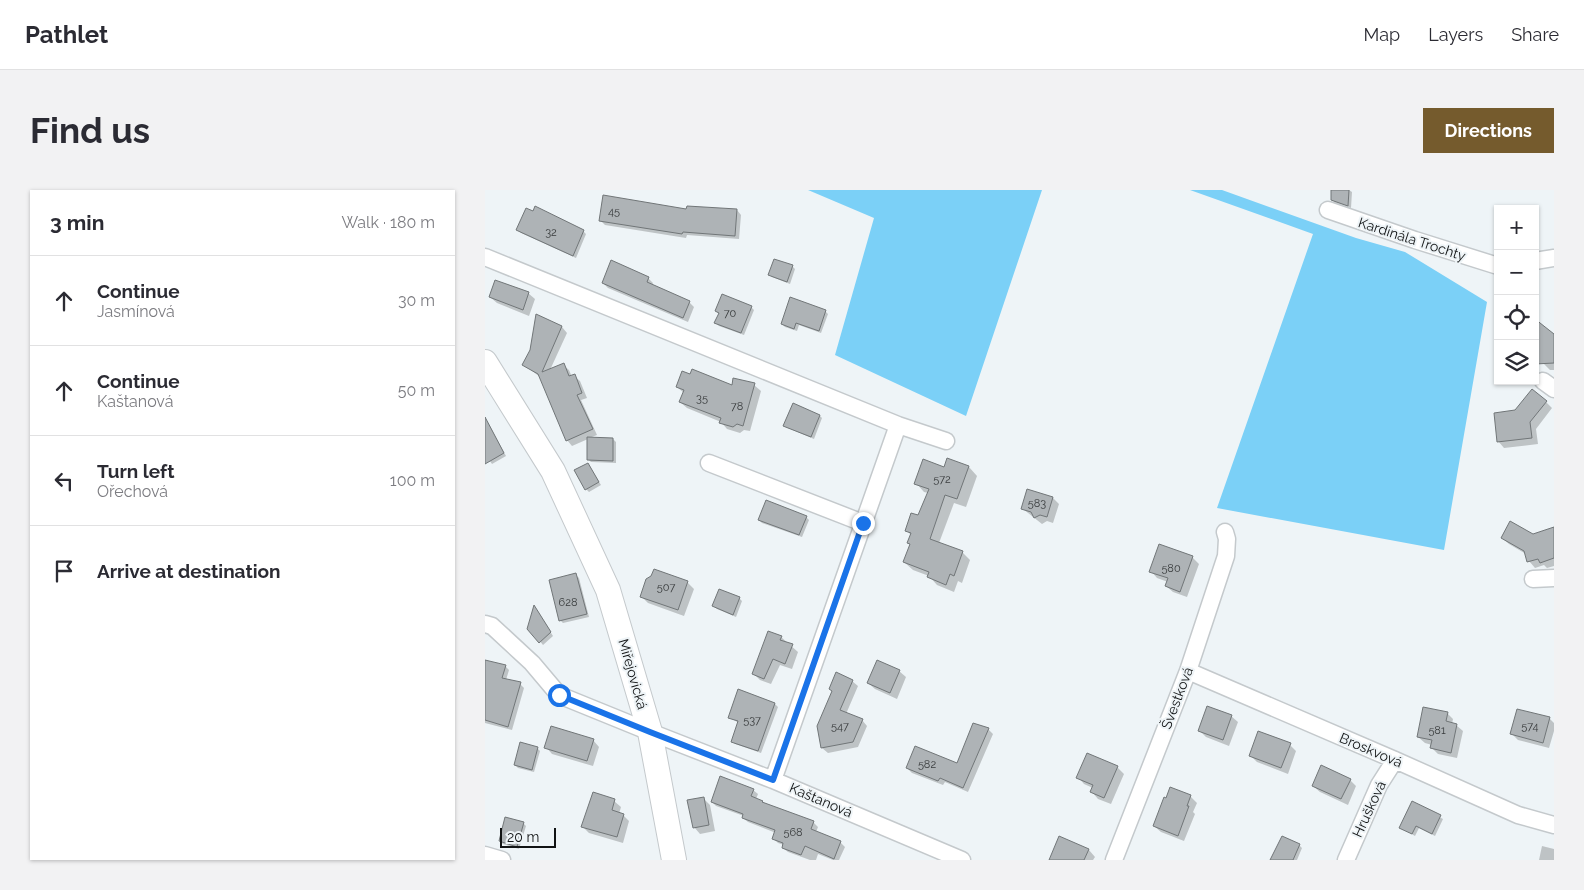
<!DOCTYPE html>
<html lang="en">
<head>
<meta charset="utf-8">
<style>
	body { margin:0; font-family:Raleway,sans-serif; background:#f2f2f3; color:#2b2b33 }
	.controls { position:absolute; right:15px; top:15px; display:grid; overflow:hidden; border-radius:0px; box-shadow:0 1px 4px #0004 }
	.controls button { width:45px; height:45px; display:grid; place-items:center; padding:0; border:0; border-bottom:1px solid #e1e1e2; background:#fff; color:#2b2b33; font:25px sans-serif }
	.scale { position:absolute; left:15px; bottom:12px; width:56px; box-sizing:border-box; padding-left:5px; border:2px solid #111314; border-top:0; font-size:14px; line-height:18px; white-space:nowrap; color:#111314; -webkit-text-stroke:4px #eef4f7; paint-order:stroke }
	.stop { position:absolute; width:15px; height:15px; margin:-11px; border:4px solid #1a73e8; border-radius:50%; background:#fff }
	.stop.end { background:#1a73e8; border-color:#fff; box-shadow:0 1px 5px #0008 }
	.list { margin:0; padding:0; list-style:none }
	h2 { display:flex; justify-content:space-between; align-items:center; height:65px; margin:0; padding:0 20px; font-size:21px }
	h2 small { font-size:16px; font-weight:400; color:#7c7c81 }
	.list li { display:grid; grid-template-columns:32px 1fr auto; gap:15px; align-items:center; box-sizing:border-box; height:90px; padding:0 20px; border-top:1px solid #e1e1e2 }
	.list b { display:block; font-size:19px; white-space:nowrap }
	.list p { margin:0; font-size:16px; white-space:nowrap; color:#7c7c81 }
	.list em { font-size:16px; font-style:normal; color:#7c7c81 }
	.icon { flex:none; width:28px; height:28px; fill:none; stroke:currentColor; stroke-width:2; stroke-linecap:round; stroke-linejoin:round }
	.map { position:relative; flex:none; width:1069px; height:670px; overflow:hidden; border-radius:0px }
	header { display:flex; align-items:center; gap:30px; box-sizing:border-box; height:70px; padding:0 25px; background:#fff; border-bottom:1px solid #e1e1e2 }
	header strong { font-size:24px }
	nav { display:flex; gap:28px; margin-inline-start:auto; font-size:18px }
	.intro { display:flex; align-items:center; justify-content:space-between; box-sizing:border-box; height:120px; padding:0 30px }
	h1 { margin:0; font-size:35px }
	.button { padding:12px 22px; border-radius:0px; background:#755b2d; color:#fff; font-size:18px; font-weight:700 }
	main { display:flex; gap:30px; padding:0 30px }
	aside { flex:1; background:#fff; border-radius:0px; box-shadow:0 1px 4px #0004 }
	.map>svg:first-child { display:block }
</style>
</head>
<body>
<header>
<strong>Pathlet</strong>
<nav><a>Map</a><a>Layers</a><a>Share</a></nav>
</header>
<div class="intro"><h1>Find us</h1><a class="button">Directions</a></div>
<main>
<aside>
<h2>3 min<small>Walk · 180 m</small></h2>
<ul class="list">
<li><svg class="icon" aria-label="ahead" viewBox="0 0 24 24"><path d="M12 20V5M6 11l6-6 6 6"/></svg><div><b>Continue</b><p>Jasmínová</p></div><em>30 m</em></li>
<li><svg class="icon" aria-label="ahead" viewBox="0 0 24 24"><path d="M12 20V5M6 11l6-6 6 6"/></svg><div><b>Continue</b><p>Kaštanová</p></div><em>50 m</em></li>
<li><svg class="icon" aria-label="left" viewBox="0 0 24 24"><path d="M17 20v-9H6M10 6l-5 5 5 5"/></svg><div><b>Turn left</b><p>Ořechová</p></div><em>100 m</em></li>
<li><svg class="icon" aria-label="arrive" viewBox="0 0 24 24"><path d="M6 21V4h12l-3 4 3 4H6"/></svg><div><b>Arrive at destination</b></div></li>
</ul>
</aside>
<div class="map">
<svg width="1069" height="670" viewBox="0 0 1069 670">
	<rect width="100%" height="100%" fill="#eef4f7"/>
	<path fill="#7bd0f7" d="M323,0H557L481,226L350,165L389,28Z
		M705,0H737L871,48L920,62L1002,112L959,360L732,318L828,44Z"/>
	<path fill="#0003" d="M848,0H864L867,2L866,18L850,13L847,10Z
		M203,17L252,20L256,25L254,49L202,45L201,48L120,35L115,30L202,20Z
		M33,40L98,41L101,44L91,68L36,43Z
		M307,76L310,79L305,94L287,87L285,85Z
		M163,88L168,93L167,96L204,112L209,117L203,132L123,98L118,93Z
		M43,103L50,109L44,126L12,113L5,107Z
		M266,117L269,120L259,145L234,136L231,133L234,124L231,121Z
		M340,121L343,124L336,143L314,135L312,141L300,137L297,134Z
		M52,125L77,137L82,143L65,180L78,175L84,180L87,187L89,186L95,191L102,208L96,210L112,245L104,248L128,249L131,252V273L106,272L103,269V249L87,256L82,250L55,187L38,174L46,161Z
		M1069,145V180H1065L1058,173Z
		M269,195L276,201L265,241L259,240L255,243L242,239L236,232L202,218L195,212L199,203L192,197Z
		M1061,212L1067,218L1051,239L1053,254L1019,258L1013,251L1031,221Z
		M335,226L337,228L329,249L303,238L300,235Z
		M0,227L21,266L7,274L0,264Z
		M463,270L484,277L492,286L481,317L469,313L454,353L477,362L485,370L477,393L473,391L469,402L452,395L444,386L428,380L419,372L426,354V345L421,340L434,327L443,303L439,302L431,293L460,278Z
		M103,274L116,295L104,302L101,299Z
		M568,308L574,314L568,333L562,331L557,334L538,319Z
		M321,327L324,330L317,347L277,333L274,330Z
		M1069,339V376L1062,378L1059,375L1050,378L1044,371L1041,364L1024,354L1017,348L1048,345Z
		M707,367L714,374L702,407L688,402L681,396L683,392L672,388L666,381Z
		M91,385L94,388L104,427L78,433L75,430Z
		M202,392L209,399L199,426L163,413L156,406Z
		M254,408L257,411L251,427L232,419L229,416Z
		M50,417L68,446L58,455L44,438Z
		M296,447L313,462L307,479L295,475L286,494L275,490L269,484Z
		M0,471L20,476L24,480L21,490L35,494L39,498L27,540L0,533Z
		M414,481L421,487L412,509L390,499L383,493Z
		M367,491L373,496L361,524L377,530L382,536L373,557L343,563L337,558Z
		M290,514L293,517L276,563L250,554L247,551L254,533L245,528Z
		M962,523L968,529L967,534L971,535L978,541L972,568L953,564L947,558V555L940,553L933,547Z
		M746,526L753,532L744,556L721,547L715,541Z
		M1064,528L1069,533V541L1064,558L1033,550L1027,544Z
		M503,539L508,544L483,602L460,592L458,595L427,583L422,578L473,575Z
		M108,550L114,557L108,576L67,564L61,557Z
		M805,555L811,561L803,584L772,572L765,565Z
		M52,558L55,561L49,582L33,578L30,575Z
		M632,577L639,584L626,614L613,609L607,602L608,598L599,594L593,587Z
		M865,590L871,596L863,615L835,602L828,596Z
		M268,600L273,604L271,609L280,614L328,632L333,637L331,642L355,652L360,657L354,670H348L333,664L331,670H325L303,662L298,658L299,655L293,653L289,649L291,643L263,632L258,628L259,626L231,616L227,612Z
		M705,606L712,613L708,622L710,624L699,651L676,642L669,636Z
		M218,608L225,615L230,641L215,644L209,637Z
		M129,611L136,617L134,624L138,625L144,631L138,653L104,643L97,636Z
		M928,613L958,629L950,646L934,638L930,646L916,638Z
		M38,633L41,636L34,659L18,654L15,651Z
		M575,648L604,660L610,667L608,670H565Z
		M814,655L817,658L812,670H787Z
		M1057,656L1069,659V670H1054Z"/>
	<path fill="#aeb3b6" stroke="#717678" d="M846,0H864L863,16L846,10Z
		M118,5L201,19L202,16L252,19L250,46L198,42L197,44L114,31Z
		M50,16L99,40L88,66L31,40L41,18L48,21Z
		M289,69L308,75L302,92L283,85Z
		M126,70L164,87L162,92L205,111L198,128L117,93Z
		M10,90L44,102L38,120L4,107Z
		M237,104L267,116L256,143L229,133L234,123L230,121Z
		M305,107L341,120L334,141L311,133L309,139L296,134Z
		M51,124L77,136L57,182L79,173L84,186L90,184L97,203L92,205L108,239L81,251L53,184L37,175L45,160Z
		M1050,129L1069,144V173L1050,174Z
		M207,179L247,195L248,188L270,193L258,236L252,234L248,237L234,233L236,228L194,212L199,200L191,197L197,181L205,184Z
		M1047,199L1062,211L1045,232L1047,248L1012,252L1009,223L1030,220Z
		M308,213L335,225L326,247L298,236Z
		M0,227L19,263L0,274Z
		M102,247L128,248V271L102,270Z
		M462,268L484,276L472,309L460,305L445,349L478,361L469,386L465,384L461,395L442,387L444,382L418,372L425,354L422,353L426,343L420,341L426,323L433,325L444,299L429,294L438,269L459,277Z
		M103,273L114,292L100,300L89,280Z
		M542,299L568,307L562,327L555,325L549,328L546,322L536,319Z
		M281,310L322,326L314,345L273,330Z
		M1025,331L1048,344L1069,337V368L1055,373L1053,369L1042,372L1039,361L1016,348Z
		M674,354L708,366L695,402L680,396L683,388L664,382Z
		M169,379L203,391L193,420L155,407L161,389L166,386Z
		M91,383L102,424L74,431L64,390Z
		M234,399L255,407L248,425L227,416Z
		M49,415L66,442L54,453L42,439Z
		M283,441L297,446L295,450L308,454L300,474L288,469L279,489L267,484Z
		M0,470L21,475L17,488L36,492L23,537L0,530Z
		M392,470L415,480L405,503L382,493Z
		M351,482L368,490L355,520L378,529L368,552L336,558L332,536L347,501L344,499Z
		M253,499L290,513L273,561L246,552L253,531L243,528Z
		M722,516L747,525L738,550L713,541Z
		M938,517L963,522L961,531L972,534L966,563L945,558L947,550L932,547Z
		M1032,519L1065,527L1058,553L1025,544Z
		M488,533L504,538L478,598L455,588L453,591L421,578L430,556L472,573Z
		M66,536L109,549L102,571L59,558Z
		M773,541L806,553L796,578L764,566Z
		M35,552L53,557L47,580L29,575Z
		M602,563L633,576L619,608L605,602L608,595L591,588Z
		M836,575L866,589L856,609L827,596Z
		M235,586L269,599L266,606L278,611L277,612L329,631L326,639L356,651L349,669L320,656L316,665L297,658L298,653L287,649L290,640L257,628L258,624L226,612Z
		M685,597L706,605L702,616H704L693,646L668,636L679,607L681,608Z
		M108,602L130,609L127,620L139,624L132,647L96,637Z
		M219,607L224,635L208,638L202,610Z
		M927,611L956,625L947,644L931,636L927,644L914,638Z
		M20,627L39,632L32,657L14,651Z
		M574,646L604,659L599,670H564Z
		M797,646L815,654L808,670H785Z"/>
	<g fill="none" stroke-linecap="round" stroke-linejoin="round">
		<g stroke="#c4c9cc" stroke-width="19">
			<path id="street" d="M843,20L930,50L1013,76
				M0,67L413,235L461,251
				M1050,71L1069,68
				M1058,191L1069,199
				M224,273L378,333
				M1048,389L1069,388
				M0,434L7,436L47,473L74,505L165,542L288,590L477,670
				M703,481L910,570L1033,625L1069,635
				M288,590L413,235
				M0,665L17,670
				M629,670L703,481L741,366L742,349L740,342
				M861,670L894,595L910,570"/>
		</g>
		<g stroke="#c4c9cc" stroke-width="26">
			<path id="secondary" d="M0,172L68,281L123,400L165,542L189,670"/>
		</g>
		<use href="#street" stroke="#fff" stroke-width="16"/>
		<use href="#secondary" stroke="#fff" stroke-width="24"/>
	</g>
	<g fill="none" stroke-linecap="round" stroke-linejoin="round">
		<path stroke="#1a73e8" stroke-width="6" d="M74,505L165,542L288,590L378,333"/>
	</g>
	<g text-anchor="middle" stroke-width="4" stroke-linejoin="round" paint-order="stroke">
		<g font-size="11" fill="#383b3c">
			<text x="129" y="25">45</text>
			<text x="66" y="46">32</text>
			<text x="245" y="127">70</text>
			<text x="217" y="212">35</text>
			<text x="252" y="220">78</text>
			<text x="457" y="293">572</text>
			<text x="552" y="317">583</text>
			<text x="686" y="382">580</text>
			<text x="181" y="401">507</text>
			<text x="83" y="416">628</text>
			<text x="267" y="534">537</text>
			<text x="355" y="540">547</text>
			<text x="1045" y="540">574</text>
			<text x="952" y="544">581</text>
			<text x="442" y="578">582</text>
			<text x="308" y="646">568</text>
		</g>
		<g font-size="14" fill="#111314" stroke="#eef4f7">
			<text transform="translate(927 49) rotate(18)" y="5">Kardinála Trochty</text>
			<text transform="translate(148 484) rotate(74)" y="5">Miřejovická</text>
			<text transform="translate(692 508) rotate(-69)" y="5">Švestková</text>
			<text transform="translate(886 560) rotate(23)" y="5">Broskvová</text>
			<text transform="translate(336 610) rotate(23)" y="5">Kaštanová</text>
			<text transform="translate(884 619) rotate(-65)" y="5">Hrušková</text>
		</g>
	</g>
</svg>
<div class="controls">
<button>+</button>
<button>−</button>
<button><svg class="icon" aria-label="locate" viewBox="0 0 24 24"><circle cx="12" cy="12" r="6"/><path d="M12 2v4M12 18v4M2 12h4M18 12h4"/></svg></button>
<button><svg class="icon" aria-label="layers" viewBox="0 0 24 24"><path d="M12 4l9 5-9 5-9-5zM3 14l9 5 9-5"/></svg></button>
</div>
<div class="scale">20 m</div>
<div class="stop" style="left:74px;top:505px"></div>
<div class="stop end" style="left:378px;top:333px"></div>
</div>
</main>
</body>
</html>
